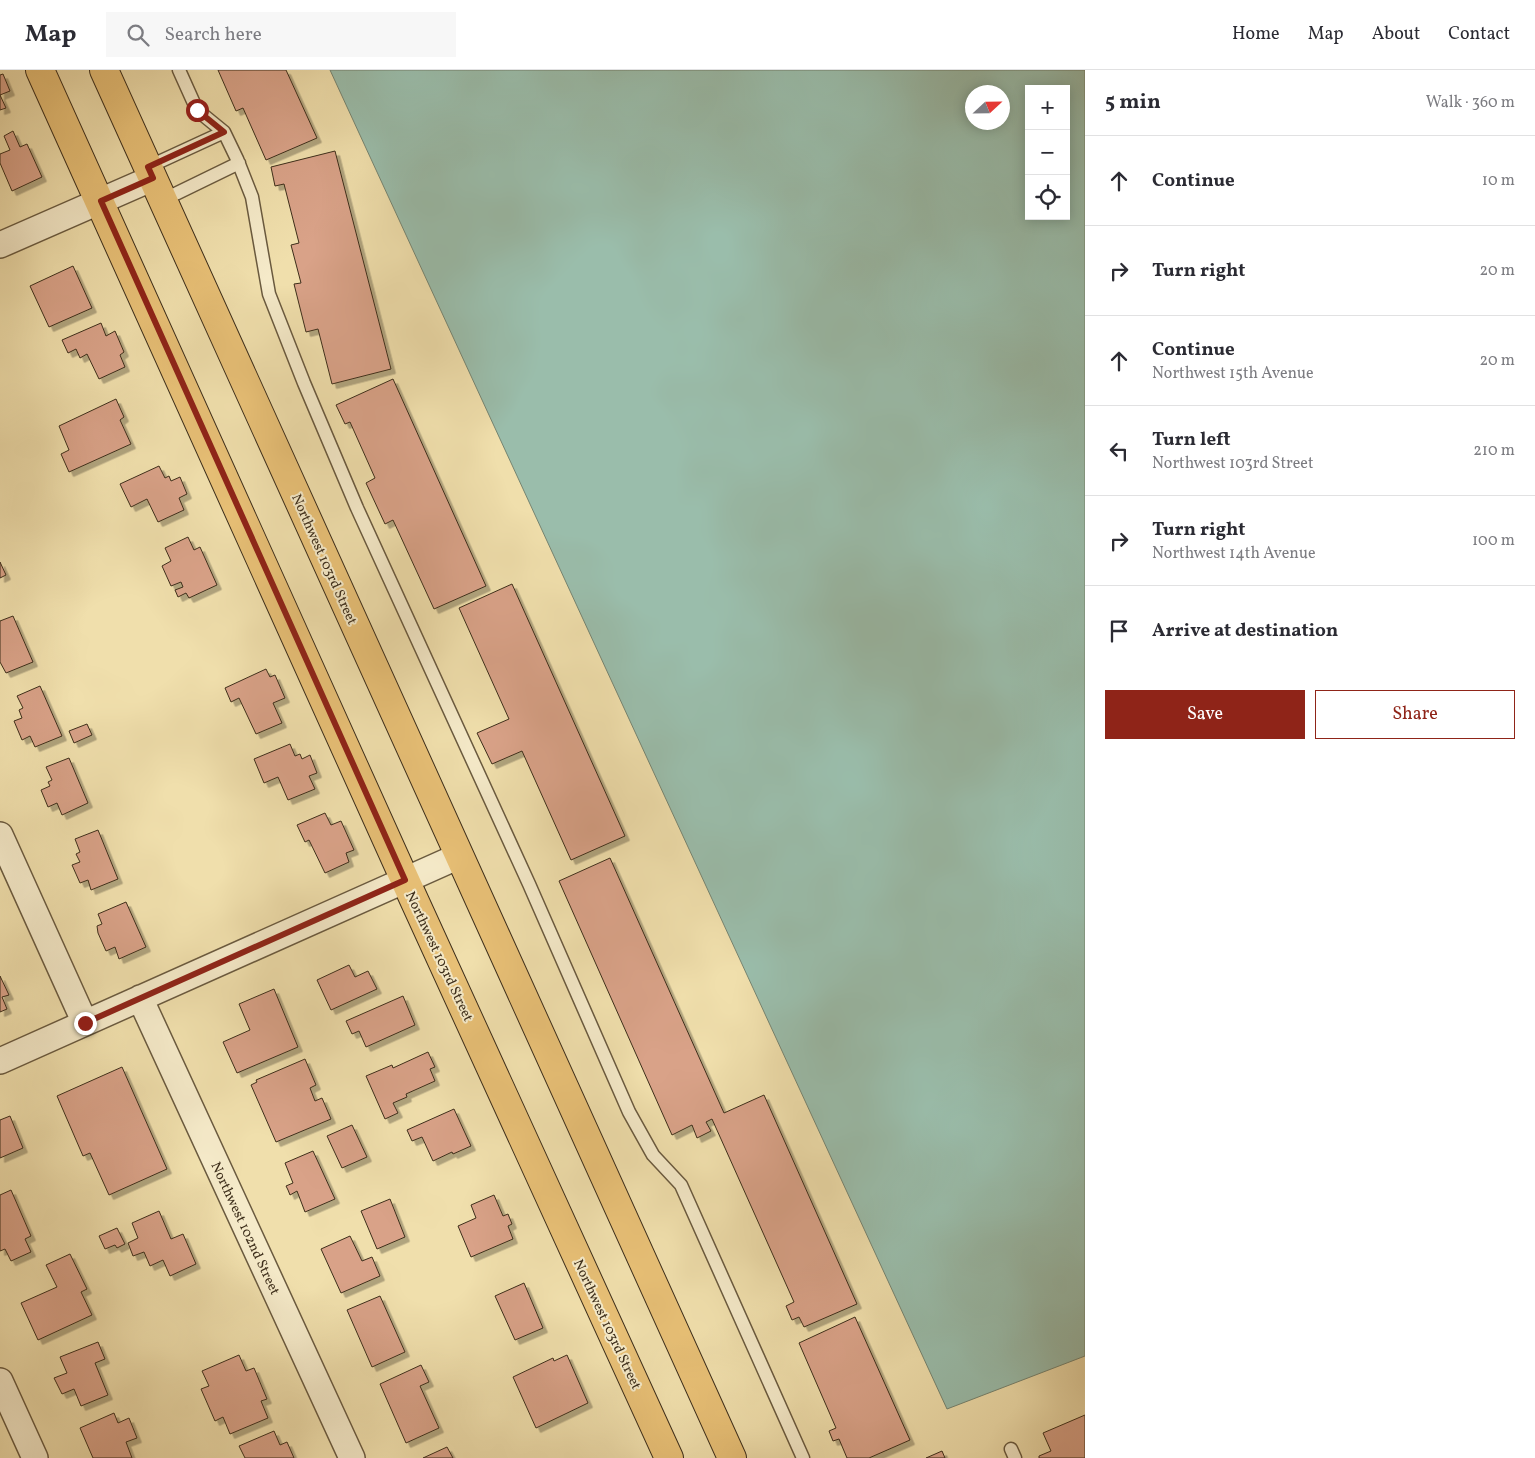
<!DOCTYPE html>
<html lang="en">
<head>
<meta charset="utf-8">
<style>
	body { margin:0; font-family:Vollkorn,serif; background:#f7f7f7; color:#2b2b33 }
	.controls { position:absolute; right:15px; top:15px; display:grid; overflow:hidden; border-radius:0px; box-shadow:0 2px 12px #0003 }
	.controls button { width:45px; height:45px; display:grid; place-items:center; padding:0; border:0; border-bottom:1px solid #e1e1e2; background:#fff; color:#2b2b33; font:25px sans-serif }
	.compass { position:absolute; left:965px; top:15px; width:45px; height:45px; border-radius:50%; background:#fff; box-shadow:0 2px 12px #0003; rotate:68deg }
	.stop { position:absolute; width:15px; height:15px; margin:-11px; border:4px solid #8f2418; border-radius:50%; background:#fff }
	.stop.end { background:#8f2418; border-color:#fff; box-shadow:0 1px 5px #0008 }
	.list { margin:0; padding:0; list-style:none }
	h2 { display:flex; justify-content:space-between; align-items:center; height:65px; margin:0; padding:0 20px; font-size:21px }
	h2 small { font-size:16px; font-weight:400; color:#7c7c81 }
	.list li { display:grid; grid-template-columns:32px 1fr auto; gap:15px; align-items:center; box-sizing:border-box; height:90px; padding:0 20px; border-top:1px solid #e1e1e2 }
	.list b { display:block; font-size:19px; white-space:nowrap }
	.list p { margin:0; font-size:16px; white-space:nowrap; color:#7c7c81 }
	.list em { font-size:16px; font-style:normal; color:#7c7c81 }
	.actions { display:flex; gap:10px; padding:15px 20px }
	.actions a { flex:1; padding:11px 0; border:1px solid #8f2418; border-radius:0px; text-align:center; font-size:18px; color:#8f2418 }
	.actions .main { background:#8f2418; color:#fff }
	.icon { flex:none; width:28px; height:28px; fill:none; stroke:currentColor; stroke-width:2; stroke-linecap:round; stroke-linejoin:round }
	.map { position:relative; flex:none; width:1085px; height:1388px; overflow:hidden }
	header { display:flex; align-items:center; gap:30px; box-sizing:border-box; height:70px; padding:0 25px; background:#fff; border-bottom:1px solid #e1e1e2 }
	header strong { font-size:24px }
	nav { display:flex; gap:28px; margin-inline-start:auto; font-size:18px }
	.search { width:350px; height:45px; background:#f7f7f7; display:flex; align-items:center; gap:12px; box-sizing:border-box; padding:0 18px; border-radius:0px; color:#7c7c81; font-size:19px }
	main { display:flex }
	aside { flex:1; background:#fff }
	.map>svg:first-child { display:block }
</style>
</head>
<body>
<header>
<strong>Map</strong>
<div class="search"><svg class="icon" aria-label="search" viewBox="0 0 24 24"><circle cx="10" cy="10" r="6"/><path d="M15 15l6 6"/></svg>Search here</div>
<nav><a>Home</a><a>Map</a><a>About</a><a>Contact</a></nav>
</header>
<main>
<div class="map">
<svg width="1085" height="1388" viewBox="0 0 1085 1388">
	<defs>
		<filter id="shadow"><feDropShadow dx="4.5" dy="4.5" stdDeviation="0" flood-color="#0004"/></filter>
	</defs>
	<rect width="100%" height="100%" fill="#f0dfac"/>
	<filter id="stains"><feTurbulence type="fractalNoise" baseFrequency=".004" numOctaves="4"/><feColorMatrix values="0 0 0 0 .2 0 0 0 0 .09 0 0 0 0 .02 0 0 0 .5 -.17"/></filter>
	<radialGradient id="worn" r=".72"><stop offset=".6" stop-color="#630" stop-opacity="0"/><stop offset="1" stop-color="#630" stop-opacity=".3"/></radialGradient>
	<path fill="#9abdab" stroke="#758471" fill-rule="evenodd" d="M330,0H1085V1286L947,1339ZM1029,19H1066V146H1029ZM972,22H1002V52H972Z"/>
	<path fill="#d9a288" stroke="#3d2e1b" filter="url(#shadow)" d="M218,0H286L317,68L266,90L243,38L236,41Z
		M3,4L10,21L0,25V5Z
		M0,25L6,38L0,40Z
		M13,61L20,77L27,74L42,107L12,121L0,93V84L10,80L4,66Z
		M335,81L391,299L332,314L318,259L306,262L294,214L301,213L291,175L299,173L284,114L275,116L271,97Z
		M73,196L92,238L49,257L30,216Z
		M101,253L106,266L115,261L124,282L120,285L125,297L99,309L87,284L80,288L76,279L68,283L62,270Z
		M393,309L486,516L434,539L393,450L385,454L366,413L375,408L350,352L345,354L336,335Z
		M116,329L124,347L120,350L131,374L69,402L61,384L69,380L59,356Z
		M159,396L165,408L169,406L171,411L180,407L187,424L179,428L184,440L158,452L147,429L131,437L120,414Z
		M188,467L194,480L200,477L217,515L189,528L186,523L178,527L175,520L183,517L181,512L171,516L162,496L171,491L165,478Z
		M0,492L6,505L0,508Z
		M512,514L625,766L571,790L522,681L492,694L477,663L509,649L459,538Z
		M13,546L33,592L6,603L0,592V551Z
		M266,599L270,607L275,605L285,628L273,633L282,653L256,664L239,628L231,632L225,618Z
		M40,616L62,666L35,677L30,666L22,670L14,651L22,648L19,640L23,638L17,626Z
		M87,654L92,665L74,673L69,661Z
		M290,674L295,686L300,684L302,689L310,685L317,703L309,706L315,719L288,730L278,707L264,713L254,689Z
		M69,688L88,733L62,745L57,733L48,737L41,720L50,716L48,712L52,710L46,697Z
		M325,743L331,755L341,751L354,780L346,783L349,792L325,803L309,770L305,772L297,755Z
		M98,760L118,809L91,820L88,810L80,813L72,795L80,792L76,784L80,782L75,769Z
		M610,788L724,1043L764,1025L857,1234L804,1257L799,1247L792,1250L786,1236L794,1232L712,1049L706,1052L711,1061L697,1068L692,1055L672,1065L559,811Z
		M126,832L146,877L119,889L115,877L106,881L98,863L97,856L102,854L98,844Z
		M349,895L355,907L368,901L377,919L331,940L317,910Z
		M0,906L9,925L2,927L7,939L0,942Z
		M274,919L298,977L237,1003L223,972L250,960L239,934Z
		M403,926L415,955L366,977L359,961L352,964L346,951Z
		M428,982L435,997L430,999L435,1011L406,1024L407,1027L393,1033L398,1043L385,1049L366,1006L392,995L393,998Z
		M305,989L316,1015L310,1018L315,1031L322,1028L331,1049L276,1072L251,1015L257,1012L256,1010Z
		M122,997L167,1099L109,1125L90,1083L83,1086L57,1026Z
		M454,1039L471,1076L453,1084L452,1082L433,1091L422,1067L412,1071L407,1060Z
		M10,1046L23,1078L0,1088V1050Z
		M352,1055L367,1087L342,1098L327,1066Z
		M313,1081L335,1129L305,1142L297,1121L290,1125L288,1120L286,1116L293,1113L285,1093Z
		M11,1120L31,1166L25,1169L31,1182L11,1191L5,1179L0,1181V1125Z
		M494,1125L503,1146L508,1144L512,1154L508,1156L513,1169L471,1187L458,1156L476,1148L471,1135Z
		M390,1129L405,1167L377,1179L361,1141Z
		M159,1141L171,1169L183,1164L196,1194L170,1206L163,1190L150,1196L144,1182L133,1186L128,1173L138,1168L132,1153Z
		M117,1158L125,1174L117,1178L115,1175L105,1179L99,1166Z
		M350,1166L362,1191L372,1187L380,1206L341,1223L321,1179Z
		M70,1184L87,1219L81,1222L92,1245L38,1270L21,1233L57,1217L46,1195Z
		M524,1213L543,1258L515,1270L495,1226Z
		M380,1226L405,1282L372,1297L347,1240Z
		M855,1247L910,1370L869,1388H847L839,1369L833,1371L829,1361L836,1358L799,1273Z
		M98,1272L105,1289L95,1293L108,1325L81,1336L74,1319L62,1324L54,1308L67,1303L60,1287Z
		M239,1285L246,1301L254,1298L267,1329L261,1331L268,1348L230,1364L223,1347L215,1351L201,1319L209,1316L202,1301Z
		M567,1285L588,1333L536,1358L513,1307L553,1288L554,1291Z
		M421,1295L429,1312L420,1316L439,1358L406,1373L380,1314Z
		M114,1343L118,1353L129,1348L137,1368L126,1372L132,1388H93L80,1358Z
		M1085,1345V1388H1039V1386L1051,1381L1043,1363Z
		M274,1361L280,1375L287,1372L294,1388H245L239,1376Z
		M447,1377L453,1388H423Z
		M942,1381L945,1388H926Z"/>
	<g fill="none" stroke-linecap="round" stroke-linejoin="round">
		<g stroke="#6a5a3f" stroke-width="15">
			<path id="lane" d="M179,0L197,40L224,62L237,89L252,127L269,224L304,313L357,438L529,814L629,1042L653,1085L681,1115L803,1388
				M148,97L224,62
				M163,130L239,93
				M1011,1379L1015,1388"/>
		</g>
		<g stroke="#6a5a3f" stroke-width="28">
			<path id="street" d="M0,175L153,108
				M0,765L85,953
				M140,928L352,1388
				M0,991L459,786
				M0,1311L35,1388"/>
		</g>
		<g stroke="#3d2e1b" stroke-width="30">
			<path id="primary" d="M40,0L405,810L669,1388
				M104,0L732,1388"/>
		</g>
		<use href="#lane" stroke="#f5eac9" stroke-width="12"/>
		<use href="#street" stroke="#f5eac9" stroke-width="25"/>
		<use href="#primary" stroke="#e8c076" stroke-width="28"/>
	</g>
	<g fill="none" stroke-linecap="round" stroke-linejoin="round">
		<path stroke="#8f2418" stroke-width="6" d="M85,953L405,810L101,131L153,108L148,97L224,62L197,40"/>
	</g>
	<g text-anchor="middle" stroke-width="4" stroke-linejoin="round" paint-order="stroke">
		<g font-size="14" fill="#3d2e1b" stroke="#f5eac9">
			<text transform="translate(325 489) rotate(66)" y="5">Northwest 103rd Street</text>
			<text transform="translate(440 886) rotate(65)" y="5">Northwest 103rd Street</text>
			<text transform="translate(246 1158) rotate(65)" y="5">Northwest 102nd Street</text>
			<text transform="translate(608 1254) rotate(65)" y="5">Northwest 103rd Street</text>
		</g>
	</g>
	<rect width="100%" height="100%" filter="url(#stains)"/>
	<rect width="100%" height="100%" fill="url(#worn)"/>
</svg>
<div class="controls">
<button>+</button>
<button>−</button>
<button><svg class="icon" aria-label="locate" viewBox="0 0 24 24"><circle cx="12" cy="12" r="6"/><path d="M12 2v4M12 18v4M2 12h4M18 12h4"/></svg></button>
</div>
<svg class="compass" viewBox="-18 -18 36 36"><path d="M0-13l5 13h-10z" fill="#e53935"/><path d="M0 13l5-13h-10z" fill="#7c7c81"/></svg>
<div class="stop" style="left:197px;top:40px"></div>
<div class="stop end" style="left:85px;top:953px"></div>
</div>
<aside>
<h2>5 min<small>Walk · 360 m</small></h2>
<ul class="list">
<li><svg class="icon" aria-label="ahead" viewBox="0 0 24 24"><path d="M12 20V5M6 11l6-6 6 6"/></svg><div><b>Continue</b></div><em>10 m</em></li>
<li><svg class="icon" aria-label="right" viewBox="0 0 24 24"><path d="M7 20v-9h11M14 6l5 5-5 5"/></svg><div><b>Turn right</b></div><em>20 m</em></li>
<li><svg class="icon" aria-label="ahead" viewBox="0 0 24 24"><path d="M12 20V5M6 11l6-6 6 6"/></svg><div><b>Continue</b><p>Northwest 15th Avenue</p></div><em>20 m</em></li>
<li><svg class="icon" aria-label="left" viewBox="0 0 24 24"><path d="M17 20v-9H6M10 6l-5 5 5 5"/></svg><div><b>Turn left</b><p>Northwest 103rd Street</p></div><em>210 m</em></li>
<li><svg class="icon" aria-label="right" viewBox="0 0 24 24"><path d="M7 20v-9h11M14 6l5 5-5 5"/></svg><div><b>Turn right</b><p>Northwest 14th Avenue</p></div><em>100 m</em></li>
<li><svg class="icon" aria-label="arrive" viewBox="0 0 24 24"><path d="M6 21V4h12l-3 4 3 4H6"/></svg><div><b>Arrive at destination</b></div></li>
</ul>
<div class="actions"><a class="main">Save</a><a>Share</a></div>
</aside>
</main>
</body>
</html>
